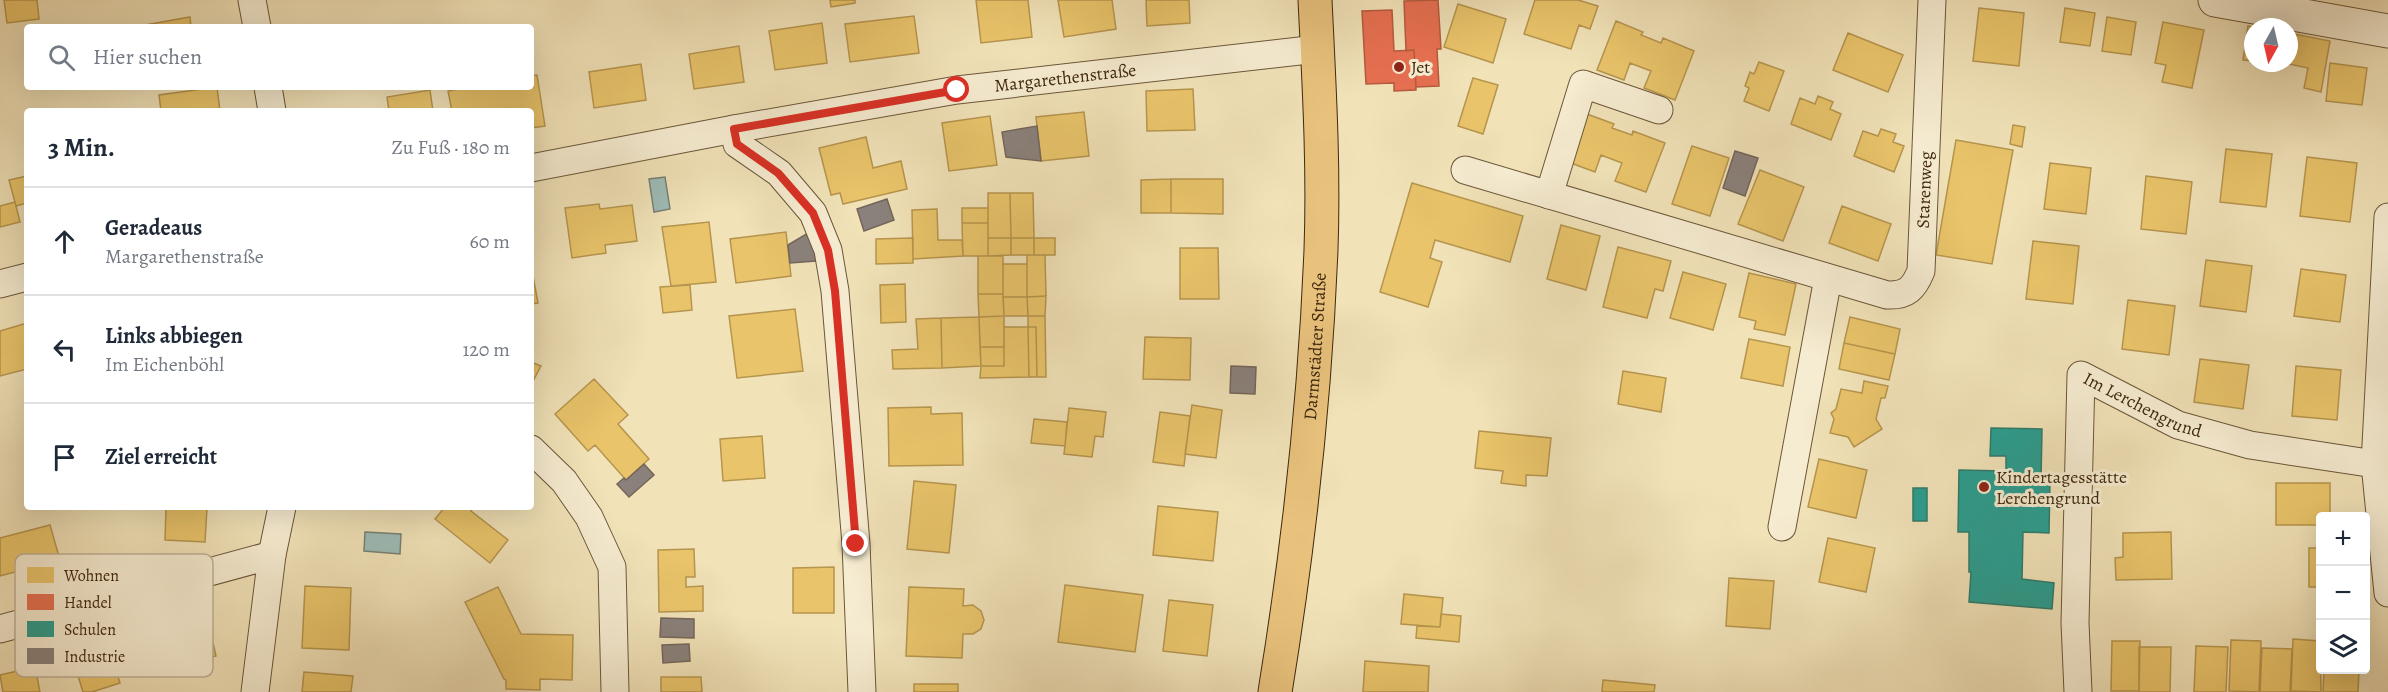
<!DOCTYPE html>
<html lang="de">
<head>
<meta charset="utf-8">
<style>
	body { margin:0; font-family:Alegreya,serif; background:#f2f2f3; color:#1f2937 }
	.controls { position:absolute; right:18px; bottom:18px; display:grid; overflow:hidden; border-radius:6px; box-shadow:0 6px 24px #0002 }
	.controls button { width:54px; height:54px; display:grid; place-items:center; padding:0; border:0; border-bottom:2px solid #e0e1e3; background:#fff; color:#1f2937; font:30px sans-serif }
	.compass { position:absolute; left:2244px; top:18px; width:54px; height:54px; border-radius:50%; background:#fff; box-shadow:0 6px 24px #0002; rotate:188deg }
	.stop { position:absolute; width:18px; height:18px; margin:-14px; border:4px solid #d93025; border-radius:50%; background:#fff }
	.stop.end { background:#d93025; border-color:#fff; box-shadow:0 2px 6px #0008 }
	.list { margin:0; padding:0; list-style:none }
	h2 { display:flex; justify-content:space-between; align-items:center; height:78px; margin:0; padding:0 24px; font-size:26px }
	h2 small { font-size:20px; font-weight:400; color:#747a83 }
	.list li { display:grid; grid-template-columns:39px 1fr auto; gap:18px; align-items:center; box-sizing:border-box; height:108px; padding:0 24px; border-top:2px solid #e0e1e3 }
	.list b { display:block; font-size:22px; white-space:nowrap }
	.list p { margin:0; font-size:20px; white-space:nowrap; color:#747a83 }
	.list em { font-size:20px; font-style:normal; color:#747a83 }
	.icon { flex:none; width:33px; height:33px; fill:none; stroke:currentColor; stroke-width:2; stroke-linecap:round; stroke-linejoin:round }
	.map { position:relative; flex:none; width:2388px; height:692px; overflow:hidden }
	.search { position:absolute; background:#fff; box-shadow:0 6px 24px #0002; left:24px; top:24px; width:510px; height:66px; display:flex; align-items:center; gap:15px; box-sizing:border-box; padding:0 21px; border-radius:6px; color:#747a83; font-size:22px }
	.panel { position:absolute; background:#fff; box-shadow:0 6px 24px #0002; left:24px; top:108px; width:510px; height:402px; border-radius:6px }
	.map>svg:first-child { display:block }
</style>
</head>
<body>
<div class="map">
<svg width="2388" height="692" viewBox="0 0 2388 692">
	<rect width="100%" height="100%" fill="#f1e2b8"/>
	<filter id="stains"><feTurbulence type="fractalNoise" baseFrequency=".00333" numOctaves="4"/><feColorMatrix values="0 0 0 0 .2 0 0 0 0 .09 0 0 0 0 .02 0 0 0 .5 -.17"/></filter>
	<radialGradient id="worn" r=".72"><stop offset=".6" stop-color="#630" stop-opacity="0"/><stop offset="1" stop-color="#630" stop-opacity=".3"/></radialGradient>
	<path fill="#9dbcb7" stroke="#778173" stroke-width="1.5" d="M665,177L670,209L654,212L649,179Z
		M365,532L401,534L400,554L364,551Z"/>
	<path fill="#e9c46a" stroke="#b6954e" stroke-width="1.5" d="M4,0H37L39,19L7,23Z
		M830,0H855V3L831,7Z
		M976,0H1028L1032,37L981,43Z
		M1058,0H1112L1116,29L1064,37Z
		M1146,0H1189L1190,23L1147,26Z
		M1535,0H1578L1598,6L1590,29L1579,25L1571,49L1524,34Z
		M1458,4L1506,19L1493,63L1444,47Z
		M1979,8L2024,13L2019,66L1973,61Z
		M2065,8L2095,13L2090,46L2060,42Z
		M914,16L919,53L850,62L845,24Z
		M190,17L191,27H134Z
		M2107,17L2136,22L2131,55L2102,51Z
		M1616,21L1643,32L1641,35L1661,43L1663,38L1694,51L1675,100L1644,88L1651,71L1630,63L1624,80L1597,70Z
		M2163,22L2204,30L2192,88L2162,82L2166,65L2155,63Z
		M822,23L827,63L775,70L769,31Z
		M2248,26L2253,27V61L2243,60Z
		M1848,33L1903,55L1888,92L1833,70Z
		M2294,34L2330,41L2321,92L2304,88L2308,68L2289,64Z
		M739,46L744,82L694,89L689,54Z
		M1759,62L1784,71L1769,111L1744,101L1749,88L1745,86L1750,72L1754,74Z
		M2330,63L2367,68L2362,105L2326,101Z
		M641,64L646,100L594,108L589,72Z
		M537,75L545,126L531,128V111H452L448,91L469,87H531V76Z
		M1473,78L1498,85L1483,134L1458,126Z
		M217,87L220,111H161L159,95Z
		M1193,89L1195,130L1147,131L1146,91Z
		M430,90L433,111H389L387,97Z
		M1818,96L1833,102L1830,109L1841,114L1831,140L1791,124L1800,98L1815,104Z
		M1084,112L1089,156L1041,161L1036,117Z
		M1587,114L1614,124L1612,128L1632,135L1633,131L1665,143L1646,192L1615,181L1622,163L1601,155L1595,172L1568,162Z
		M990,116L997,165L949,171L942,123Z
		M2013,125L2025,127L2022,147L2010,144Z
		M1881,129L1896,134L1893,142L1904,146L1894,172L1854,156L1863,131L1878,136Z
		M866,137L873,168L901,161L907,189L843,204L840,193L831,195L819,148Z
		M1956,140L2013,150L1992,264L1936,255Z
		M1692,146L1729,158L1710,216L1672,204Z
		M2226,149L2272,154L2266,207L2220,202Z
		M2307,157L2357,163L2350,222L2300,216Z
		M2050,163L2091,168L2086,214L2044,209Z
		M1760,170L1804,187L1783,241L1738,224Z
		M27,176V203L16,206L9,180Z
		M2146,176L2192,182L2186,234L2141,229Z
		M1171,179H1223V214L1171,213Z
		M1171,179V213H1141V180Z
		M1412,183L1523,216L1510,262L1435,240L1430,258L1442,262L1428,307L1380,292Z
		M988,193H1010L1011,238H988Z
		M1010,193H1033L1034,238H1011Z
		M15,202L20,222L0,227V206Z
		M599,204L600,209L632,205L637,241L605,245L606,253L572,258L565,208Z
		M1842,206L1891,224L1878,261L1829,243Z
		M962,208H988V223H962Z
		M937,209L938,240H962L963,256L913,259L912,210Z
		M709,222L716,282L671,286L662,227Z
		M962,223H988V256H963Z
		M1561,225L1600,236L1586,290L1547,279Z
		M786,232L791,276L736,283L730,239Z
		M913,238V263L876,264V239Z
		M988,238H1011V255L988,256Z
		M1011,238H1034V255H1011Z
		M1034,238H1055V255H1034Z
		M2033,241L2079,246L2073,304L2026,299Z
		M1618,247L1671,261L1663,291L1655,289L1647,318L1603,307Z
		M1180,248H1218L1219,299H1180Z
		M1027,255H1045L1046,296L1027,297Z
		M978,256H1003V294H978Z
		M2206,260L2252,266L2246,312L2200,306Z
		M1003,264H1027V297H1003Z
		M531,265L538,303L531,304Z
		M2301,269L2346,275L2340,322L2294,316Z
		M1683,272L1726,284L1713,330L1670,318Z
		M1749,273L1796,284L1785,335L1754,329L1756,321L1739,317Z
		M905,284L906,322L881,323L880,285Z
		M690,285L692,310L663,313L660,287Z
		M978,294H1003L1004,316L979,317Z
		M1046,296L1045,316H1028L1027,297Z
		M1003,297H1027L1028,316H1004Z
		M2128,300L2175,306L2169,355L2122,349Z
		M795,309L803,371L737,378L729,316Z
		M1004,316V347H980L979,317Z
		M1028,316H1045L1046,377H1037L1036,327H1028Z
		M979,317L981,366L942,368L941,318Z
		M1850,317L1900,329L1895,354L1844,343Z
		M941,318L942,368L893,369L892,350L918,349L916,319Z
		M27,323V369L0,376V331Z
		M1004,327H1028L1029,377L980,378L981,366H1004Z
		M1028,327H1036L1037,377H1029Z
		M1145,337L1191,338L1190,380L1143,379Z
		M1749,339L1790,347L1783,386L1741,378Z
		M1844,343L1895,354L1889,380L1839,369Z
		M980,347H1004V366H981Z
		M2200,359L2249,365L2243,409L2194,402Z
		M531,362L541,366L531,385Z
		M2296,366L2341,370L2337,420L2292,416Z
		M1623,371L1666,378L1661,412L1618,404Z
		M594,379L628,415L618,424L649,459L626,480L595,445L588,451L555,414Z
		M1864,381L1888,386L1885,398H1881L1876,419L1882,429L1854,447L1848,437L1830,433L1834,419L1831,413L1836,409L1841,389L1862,393Z
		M1192,405L1222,410L1216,458L1185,454Z
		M931,407V414L962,413L963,465L889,466L888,408Z
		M1069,408L1106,412L1103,437L1095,436L1092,457L1064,454Z
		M1160,412L1190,416L1184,466L1153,462Z
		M1034,419L1067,422L1065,446L1031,443Z
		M1479,431L1551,438L1547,476L1526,475V486L1501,483L1503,471L1475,468Z
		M762,436L765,478L723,481L720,439Z
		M1819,459L1867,470L1856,518L1808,507Z
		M914,481L956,485L949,553L907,549Z
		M2276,483H2330V516H2320V525H2276Z
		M1158,506L1218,512L1213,561L1153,555Z
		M159,507H220L207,508L205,542L165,540L166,508Z
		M445,507H473L471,511L508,540L490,563L435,519Z
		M50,525L60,560L0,576V538Z
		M2171,532L2172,579L2116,580L2115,558L2123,557V533Z
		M1828,538L1875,548L1866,592L1819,582Z
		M2309,548H2320V587H2309Z
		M694,549L695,577H686V587L703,586V611L659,612L658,550Z
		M834,567V613H793V568Z
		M1729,578L1774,581L1770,629L1726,626Z
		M1065,585L1143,595L1135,652L1058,642Z
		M305,586L351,588L349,650L302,648Z
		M498,587L521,634L573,635L572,680L540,679V690L506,689V680L504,679L465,602Z
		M909,587L964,589L963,606L973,605L981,611L984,620L981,629L973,634H963L962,658L906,656Z
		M1404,594L1443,598L1440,627L1401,624Z
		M1169,600L1213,605L1207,656L1163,651Z
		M1441,614L1461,616L1459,642L1416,638L1417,626L1440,627Z
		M208,621L216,656L180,665L172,630Z
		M2293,639L2320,641L2321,692L2291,691Z
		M2231,640L2261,641L2259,692L2229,691Z
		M2112,641H2140L2139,691H2111Z
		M2196,646L2228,647L2226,692H2194Z
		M2139,647H2171L2170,692H2139Z
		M109,648L120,683L92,692H83L73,660Z
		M2262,648L2292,649L2290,692H2260Z
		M1365,661L1429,666L1428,692H1363Z
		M35,667L40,692H3L0,675Z
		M2324,670H2359L2358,692H2323Z
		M304,672L353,676L351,692H302Z
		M661,677H701L702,692H661Z
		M1603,680L1655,685L1654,692H1602Z
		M914,684H958V692H914Z"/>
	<path fill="#e76f51" stroke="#b55a3d" stroke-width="1.5" d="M1438,0L1441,49H1437L1439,86L1416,87L1414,50L1406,51L1404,1Z
		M1392,10L1394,51L1414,50L1416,90L1394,91V83L1366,84L1362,11Z"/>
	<path fill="#2a9d8f" stroke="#307a68" stroke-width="1.5" d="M1991,428L2042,429L2041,480L2050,481L2049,533L2023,532L2022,579L2054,583L2052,609L1969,602L1971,572H1969V532H1958L1959,470L2006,471V456H1990Z
		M1913,488H1927V521H1913Z"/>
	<path fill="#8a817c" stroke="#74665b" stroke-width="1.5" d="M1037,126L1041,161L1006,157L1002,132Z
		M1735,151L1758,158L1745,196L1723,188Z
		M887,199L894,220L864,231L857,209Z
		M808,233L814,245L816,261L790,263L788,245Z
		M1231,366L1256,367L1255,394L1230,393Z
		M644,464L654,475L629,497L617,484L624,478L626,480Z
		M661,618L694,619V638L660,637Z
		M689,644L690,661L663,663L662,645Z"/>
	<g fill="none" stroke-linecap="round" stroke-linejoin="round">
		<g stroke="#6c5638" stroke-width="29">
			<g id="minor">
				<path d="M252,0L257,27"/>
				<path d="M268,87L272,111"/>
				<path d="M734,129L737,144L779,173L813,213L828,250L835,291L856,544L862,692"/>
				<path id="s1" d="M531,168L734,129L957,90L1317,49"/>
				<path id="s2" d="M1465,170L1887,295C1907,296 1914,288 1921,271L1932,0"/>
				<path d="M1549,195L1583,84L1659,110"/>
				<path d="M2388,217L2375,464L2388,593"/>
				<path d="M0,284L27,277"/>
				<path d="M531,449L564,481L589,517L612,567L615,692"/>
				<path d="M1782,527L1828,278"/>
				<path d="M0,629L272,555"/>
				<path d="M255,692L272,555L282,507"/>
				<path id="s3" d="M2078,692L2075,623L2081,375L2178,425L2250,445L2375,464L2388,463"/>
			</g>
		</g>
		<g stroke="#6c5638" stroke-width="35">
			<path id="tertiary" d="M2215,0L2388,31"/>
		</g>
		<g stroke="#3f280d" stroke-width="35">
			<g id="primary">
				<path id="s4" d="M1275,692C1299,545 1315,398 1321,250C1324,166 1319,83 1315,0"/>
			</g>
		</g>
		<use href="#minor" stroke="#f6ecd1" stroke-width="27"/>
		<use href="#tertiary" stroke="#f6ecd1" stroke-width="33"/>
		<use href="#primary" stroke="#e8c17c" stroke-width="33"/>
	</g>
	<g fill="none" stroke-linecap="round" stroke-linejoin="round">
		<path stroke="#d93025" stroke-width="8" d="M856,544L835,291L828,250L813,213L778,173L737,144L734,129L957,90"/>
	</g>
	<g fill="#8f2418" stroke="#f6ecd1" stroke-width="2">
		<circle cx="1399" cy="67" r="6"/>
		<circle cx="1984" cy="487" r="6"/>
	</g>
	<g text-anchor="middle" stroke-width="6" stroke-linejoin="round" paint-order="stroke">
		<g font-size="18" fill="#3f280d" stroke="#f6ecd1" text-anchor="start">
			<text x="1411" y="73">Jet</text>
			<text x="1996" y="483">Kindertagesstätte<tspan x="1996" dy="21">Lerchengrund</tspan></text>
		</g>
		<g font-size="18" fill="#3f280d" stroke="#f6ecd1">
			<text dy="6" stroke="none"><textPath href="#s1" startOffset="542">Margarethenstraße</textPath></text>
			<text dy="6" stroke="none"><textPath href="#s2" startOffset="567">Starenweg</textPath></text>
			<text dy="6" stroke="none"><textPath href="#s4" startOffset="348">Darmstädter Straße</textPath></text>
			<text dy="6" stroke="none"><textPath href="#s3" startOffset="386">Im Lerchengrund</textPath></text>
		</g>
	</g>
	<rect x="15" y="554" width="198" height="123" rx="9" fill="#f6ecd1" stroke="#bfb196" stroke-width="1.5"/>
	<rect x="27" y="567" width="27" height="16" fill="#e9c46a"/>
	<rect x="27" y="594" width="27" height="16" fill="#e76f51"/>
	<rect x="27" y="621" width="27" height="16" fill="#2a9d8f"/>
	<rect x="27" y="648" width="27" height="16" fill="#8a817c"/>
	<g font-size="16" fill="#3f280d">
		<text x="64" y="581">Wohnen</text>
		<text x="64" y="608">Handel</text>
		<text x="64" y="635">Schulen</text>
		<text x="64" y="662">Industrie</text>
	</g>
	<rect width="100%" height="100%" filter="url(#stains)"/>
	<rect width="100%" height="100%" fill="url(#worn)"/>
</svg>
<div class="controls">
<button>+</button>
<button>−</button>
<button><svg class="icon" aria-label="layers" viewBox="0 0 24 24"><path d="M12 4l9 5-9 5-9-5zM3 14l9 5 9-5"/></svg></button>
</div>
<svg class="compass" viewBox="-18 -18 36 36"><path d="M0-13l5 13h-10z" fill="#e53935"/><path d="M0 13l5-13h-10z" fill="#747a83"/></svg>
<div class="stop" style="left:957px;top:90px"></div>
<div class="stop end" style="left:856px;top:544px"></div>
<div class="search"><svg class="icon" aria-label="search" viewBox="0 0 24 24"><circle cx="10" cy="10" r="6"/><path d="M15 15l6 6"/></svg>Hier suchen</div>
<section class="panel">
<h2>3 Min.<small>Zu Fuß · 180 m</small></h2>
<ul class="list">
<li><svg class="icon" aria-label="ahead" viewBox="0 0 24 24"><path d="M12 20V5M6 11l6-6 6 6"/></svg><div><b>Geradeaus</b><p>Margarethenstraße</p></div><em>60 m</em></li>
<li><svg class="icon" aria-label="left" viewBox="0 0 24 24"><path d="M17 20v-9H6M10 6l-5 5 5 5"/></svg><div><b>Links abbiegen</b><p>Im Eichenböhl</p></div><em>120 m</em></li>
<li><svg class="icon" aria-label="arrive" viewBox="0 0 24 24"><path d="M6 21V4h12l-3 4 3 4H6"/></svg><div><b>Ziel erreicht</b></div></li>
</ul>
</section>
</div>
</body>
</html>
